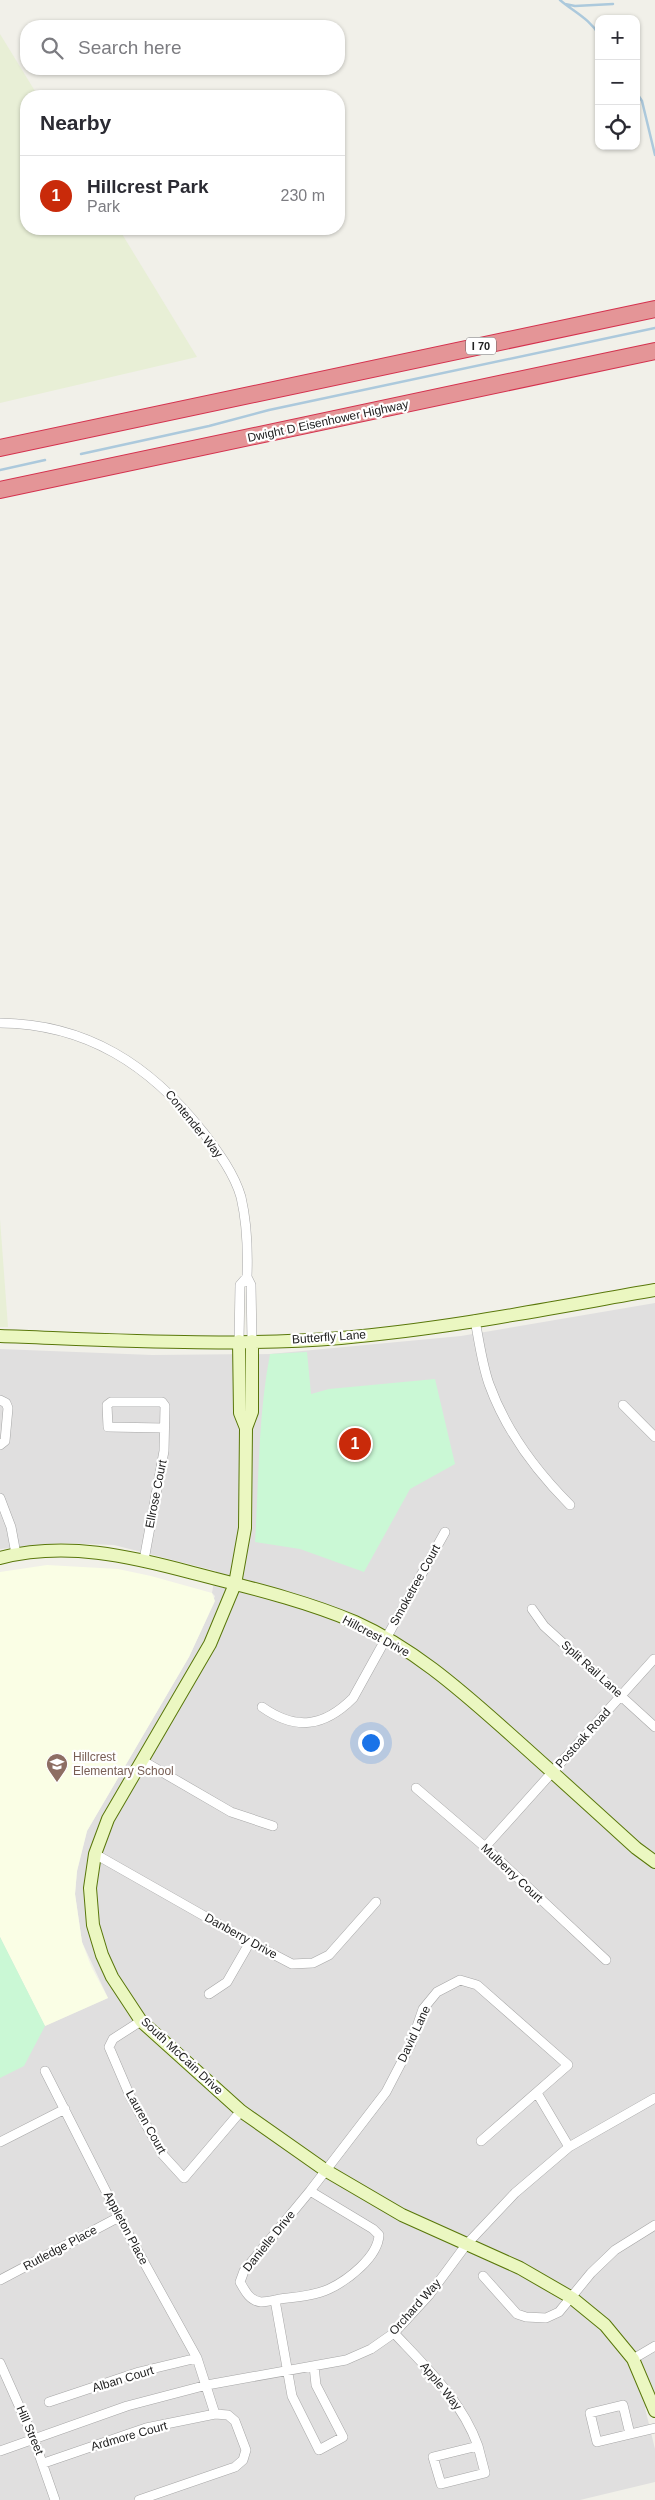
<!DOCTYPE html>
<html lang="en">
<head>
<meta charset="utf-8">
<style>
	body { margin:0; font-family:Helvetica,sans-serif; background:#f2f2f3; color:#2b2b33 }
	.controls { position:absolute; right:15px; top:15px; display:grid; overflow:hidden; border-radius:10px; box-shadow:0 1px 4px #0004 }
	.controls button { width:45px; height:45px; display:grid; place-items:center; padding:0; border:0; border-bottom:1px solid #e1e1e2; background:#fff; color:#2b2b33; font:25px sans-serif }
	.you { position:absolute; left:370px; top:1742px; width:18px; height:18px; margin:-12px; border:4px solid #fff; border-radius:50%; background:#1a73e8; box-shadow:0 0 0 8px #1a73e833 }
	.badge { display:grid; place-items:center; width:32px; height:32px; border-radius:50%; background:#c92a0a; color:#fff; font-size:16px; font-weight:700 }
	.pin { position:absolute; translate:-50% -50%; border:2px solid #fff; box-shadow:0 1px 5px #0006 }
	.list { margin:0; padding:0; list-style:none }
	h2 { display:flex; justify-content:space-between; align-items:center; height:65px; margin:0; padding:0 20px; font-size:21px }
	h2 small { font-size:16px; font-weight:400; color:#7c7c81 }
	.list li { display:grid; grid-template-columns:32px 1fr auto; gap:15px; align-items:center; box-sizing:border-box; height:80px; padding:0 20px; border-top:1px solid #e1e1e2 }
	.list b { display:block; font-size:19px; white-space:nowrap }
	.list p { margin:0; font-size:16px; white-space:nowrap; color:#7c7c81 }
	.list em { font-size:16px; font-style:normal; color:#7c7c81 }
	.icon { flex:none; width:28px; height:28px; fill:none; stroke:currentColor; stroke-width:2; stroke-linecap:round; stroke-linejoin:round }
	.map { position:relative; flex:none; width:655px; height:2500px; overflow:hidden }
	.search { position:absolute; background:#fff; box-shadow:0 1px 4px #0004; left:20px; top:20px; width:325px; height:55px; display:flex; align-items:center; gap:12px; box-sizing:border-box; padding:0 18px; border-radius:20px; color:#7c7c81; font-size:19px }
	.panel { position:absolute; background:#fff; box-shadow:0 1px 4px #0004; left:20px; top:90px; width:325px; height:145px; border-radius:20px }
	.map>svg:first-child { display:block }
</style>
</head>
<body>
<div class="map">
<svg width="655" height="2500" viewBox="0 0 655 2500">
	<rect width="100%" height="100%" fill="#f1f0e9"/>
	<path fill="#e0dfdf" d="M655,1303V2402L645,2408L655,2449V2482L580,2500H0V1937L45,2026L108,1998L82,1942L75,1894L77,1871L87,1831L189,1657L205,1622L215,1596L212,1593L216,1571L114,1545L61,1543L0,1549V1349L152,1355L270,1354L461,1336Z"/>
	<path fill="#fafee5" d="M47,1565L118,1569L151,1576L212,1593L215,1601L189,1657L87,1831L77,1871L75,1894L82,1942L91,1966L108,1998L45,2026L0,1937V1572Z"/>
	<path fill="#e8efd6" d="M0,34L38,96H26V229H119L197,357L0,403Z
		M0,1187V1219L8,1327H0Z"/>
	<path fill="#caf8d5" d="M307,1352L311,1394L329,1389L435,1379L455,1464L410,1489L364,1572L300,1549L255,1542C259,1479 258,1416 270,1354Z
		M0,1937L45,2026L24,2066L0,2078Z"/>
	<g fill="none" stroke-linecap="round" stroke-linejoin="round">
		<path stroke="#acc9dc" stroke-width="2.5" d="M560,0C574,12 590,19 599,35
			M565,4L575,6L613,4
			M636,92L642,101L655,155
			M81,454L209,426L269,410L655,328
			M0,470L45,460"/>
		<g stroke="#a6a6a6" stroke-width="10">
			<path id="street" d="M0,1023C87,1024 150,1065 203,1132C218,1152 234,1173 241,1197C247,1223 248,1251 247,1277L251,1285L252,1341
				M475,1320C479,1341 482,1364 489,1384C506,1431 535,1470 570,1505
				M239,1341L240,1285L247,1277
				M0,1400L6,1403L8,1408L5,1441L0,1445
				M623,1405L655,1437
				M0,1498L11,1527L16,1554
				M144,1560L164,1451L165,1406L162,1402H111L107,1405L108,1427L164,1428
				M532,1609L544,1626L655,1727
				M262,1707C296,1731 324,1727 353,1698L445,1532
				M143,1761L231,1812L273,1826
				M416,1788L485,1847L606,1960
				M485,1847L654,1659
				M95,1854L250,1942L292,1964L313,1963L329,1955L376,1902
				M209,1994L227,1982L250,1942
				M141,2021L113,2039L109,2047L130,2096L163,2155L184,2178L241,2111
				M537,2093L569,2147
				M0,2142L65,2109
				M310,2191L373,2229L379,2235C378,2257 348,2280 329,2289C314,2296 296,2297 280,2299C275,2300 267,2302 261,2302C250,2301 245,2291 240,2282L244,2271L310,2191L386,2092L411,2044L423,2009L437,1992L460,1980L477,1985L568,2065L481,2141
				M483,2276L517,2314L526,2317L546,2318L559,2312L591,2273L615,2250L655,2225
				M0,2280L119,2217
				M275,2300L292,2396L319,2450L343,2437L316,2385L314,2366
				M394,2333C426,2367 462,2401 478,2446
				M633,2359L655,2346
				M0,2363L33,2437L55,2500
				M49,2402L139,2372L197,2358
				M630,2434L623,2405L590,2413L597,2442L655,2428
				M478,2446L485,2473L441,2484L433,2457Z
				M0,2451L127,2406L207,2385L346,2360L371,2349L394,2333L429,2295L466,2245L515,2193L569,2147L655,2098
				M44,2463L146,2428L215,2414L197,2358L119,2217L45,2071
				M139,2500L235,2467L243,2460L246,2450L235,2421L228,2415L215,2414"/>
		</g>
		<g stroke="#59770a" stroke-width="14">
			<path id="secondary" d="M0,1336C113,1340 228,1347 341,1338C446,1329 551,1308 655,1290
				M239,1341L240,1413L246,1428
				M252,1341V1412L246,1428L245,1528L235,1584L210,1644L108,1819L95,1854L90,1888L93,1925L102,1955L112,1977L141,2021L241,2111L325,2170L402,2215L520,2268L572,2298L605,2325L633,2359L655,2411
				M0,1558C65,1541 130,1556 193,1573C247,1587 303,1600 355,1622C411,1647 457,1687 502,1727C547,1767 592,1808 636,1848L655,1862"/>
		</g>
		<g stroke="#d4324e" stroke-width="18">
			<path id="highway" d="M0,448L655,309
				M0,490L655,351"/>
		</g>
		<use href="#street" stroke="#fff" stroke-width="9"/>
		<use href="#secondary" stroke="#ebf7c1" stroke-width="12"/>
		<use href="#highway" stroke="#e49597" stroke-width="16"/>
	</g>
	<defs>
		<g id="school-pin" transform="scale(1.125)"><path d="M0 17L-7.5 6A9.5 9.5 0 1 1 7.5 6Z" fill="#8d6e63" stroke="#fff"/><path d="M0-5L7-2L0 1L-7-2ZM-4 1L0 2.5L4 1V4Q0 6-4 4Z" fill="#fff"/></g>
	</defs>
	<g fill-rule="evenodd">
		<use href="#school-pin" x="57" y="1764"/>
	</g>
	<g text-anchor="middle" stroke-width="4.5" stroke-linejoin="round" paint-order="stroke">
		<rect fill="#fff" stroke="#646464" stroke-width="1" x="466" y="337.5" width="30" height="17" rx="4"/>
		<g font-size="11" font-weight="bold" fill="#222">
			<text x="481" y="350">I 70</text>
		</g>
		<g font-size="12" fill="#222" stroke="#fff">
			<text transform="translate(328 421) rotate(-12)" y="4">Dwight D Eisenhower Highway</text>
			<text transform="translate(194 1124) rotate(51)" y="4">Contender Way</text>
			<text transform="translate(329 1337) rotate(-4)" y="4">Butterfly Lane</text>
			<text transform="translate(156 1494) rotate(-79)" y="4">Ellrose Court</text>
			<text transform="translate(415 1585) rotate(-61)" y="4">Smoketree Court</text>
			<text transform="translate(376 1636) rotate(28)" y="4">Hillcrest Drive</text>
			<text transform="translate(592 1669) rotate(42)" y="4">Split Rail Lane</text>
			<text transform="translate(583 1738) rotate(-48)" y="4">Postoak Road</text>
			<text transform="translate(512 1873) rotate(43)" y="4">Mulberry Court</text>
			<text transform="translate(241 1936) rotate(29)" y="4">Danberry Drive</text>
			<text transform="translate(414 2034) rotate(-65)" y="4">David Lane</text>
			<text transform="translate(182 2056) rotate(43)" y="4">South McCain Drive</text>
			<text transform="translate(146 2122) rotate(61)" y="4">Lauren Court</text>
			<text transform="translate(126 2228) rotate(62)" y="4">Appleton Place</text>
			<text transform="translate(269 2241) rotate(-51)" y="4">Danielle Drive</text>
			<text transform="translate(60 2248) rotate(-28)" y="4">Rutledge Place</text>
			<text transform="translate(415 2307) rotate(-48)" y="4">Orchard Way</text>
			<text transform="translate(123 2379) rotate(-17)" y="4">Alban Court</text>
			<text transform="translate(441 2386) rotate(51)" y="4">Apple Way</text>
			<text transform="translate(30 2430) rotate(67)" y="4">Hill Street</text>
			<text transform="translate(129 2436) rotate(-16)" y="4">Ardmore Court</text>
		</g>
		<g font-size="12" fill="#785e54" stroke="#fff" text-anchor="start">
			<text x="73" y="1761">Hillcrest<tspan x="73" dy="14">Elementary School</tspan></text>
		</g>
	</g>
</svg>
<div class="controls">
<button>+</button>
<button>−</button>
<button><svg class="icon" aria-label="locate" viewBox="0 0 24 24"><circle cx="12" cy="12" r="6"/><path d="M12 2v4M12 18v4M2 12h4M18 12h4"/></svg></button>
</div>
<div class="you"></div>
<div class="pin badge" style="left:355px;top:1444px">1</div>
<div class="search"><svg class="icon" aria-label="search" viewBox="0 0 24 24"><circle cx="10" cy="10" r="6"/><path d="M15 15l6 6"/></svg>Search here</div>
<section class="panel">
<h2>Nearby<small></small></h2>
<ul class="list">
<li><span class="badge">1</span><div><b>Hillcrest Park</b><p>Park</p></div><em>230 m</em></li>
</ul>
</section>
</div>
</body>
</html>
